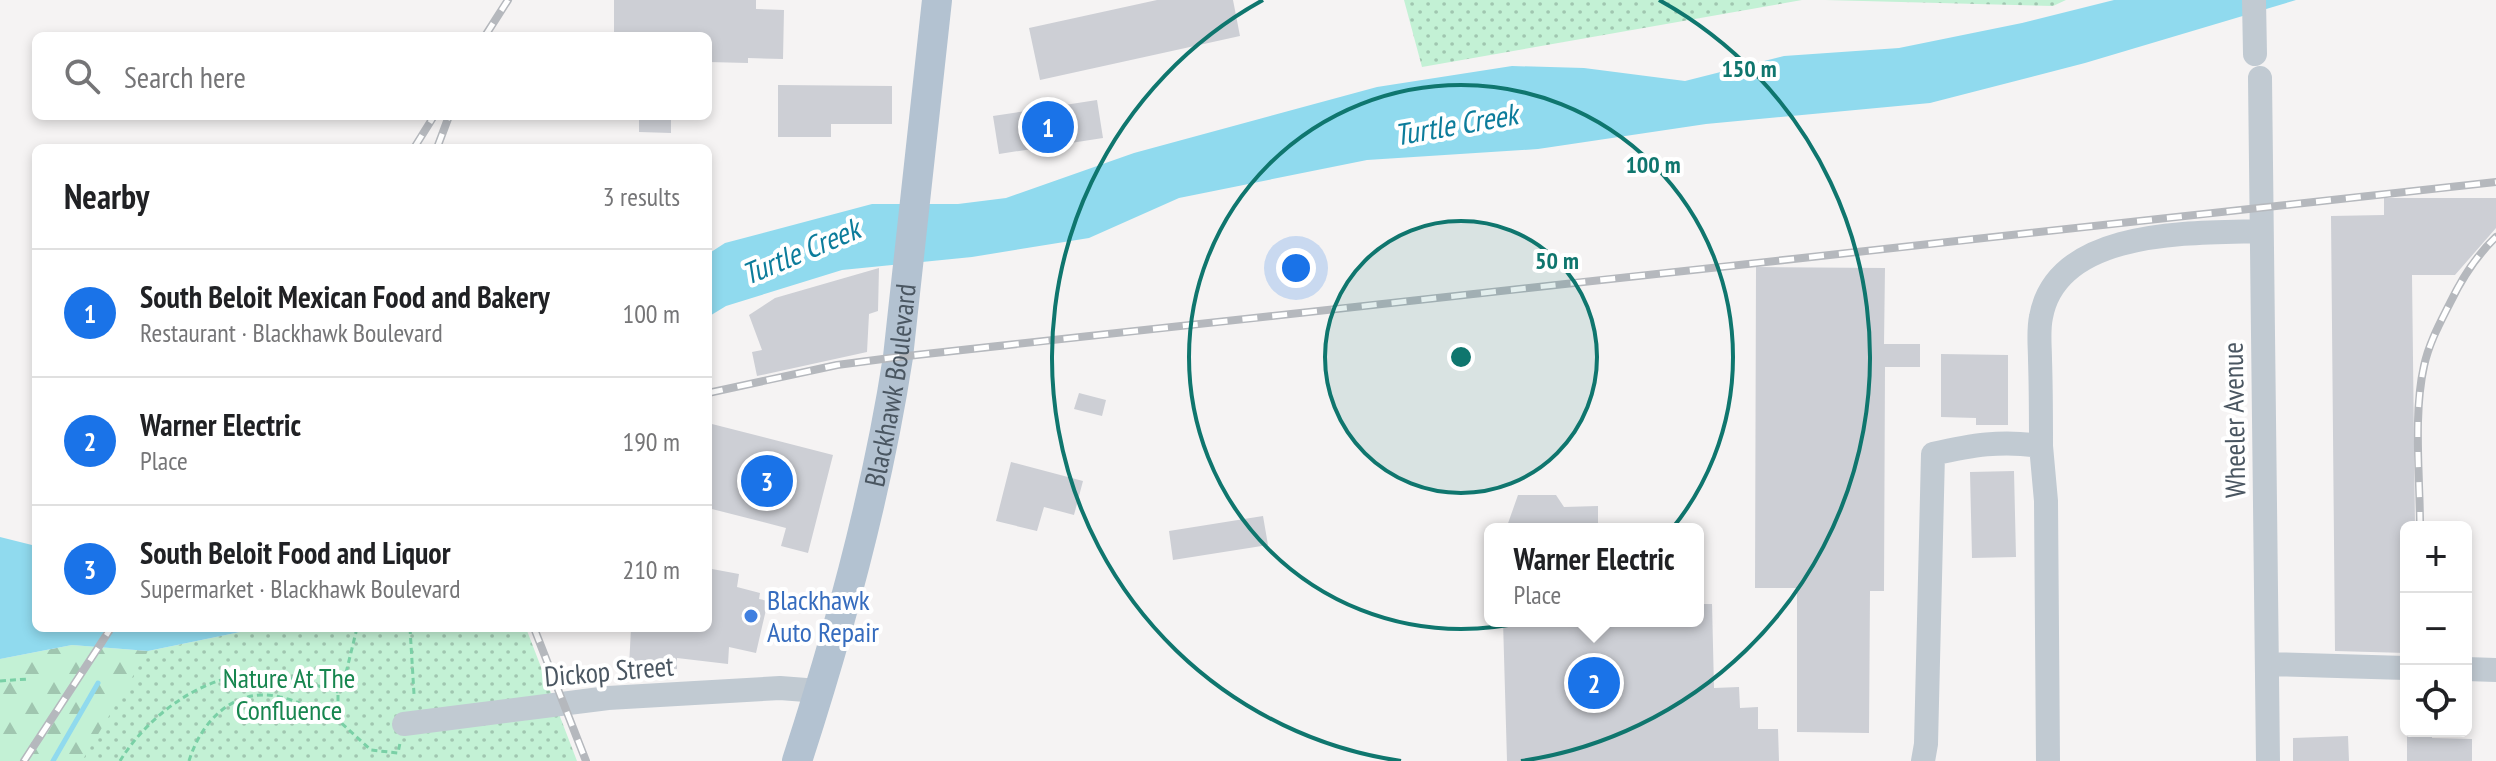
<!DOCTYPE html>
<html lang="en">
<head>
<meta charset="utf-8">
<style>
	body { margin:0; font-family:"PT Sans Narrow",sans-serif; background:#f2f2f2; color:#202124 }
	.controls { position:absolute; right:24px; bottom:24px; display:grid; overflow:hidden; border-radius:12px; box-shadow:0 4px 12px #0003 }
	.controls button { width:72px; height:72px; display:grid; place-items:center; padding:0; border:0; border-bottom:2px solid #e0e0e0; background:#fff; color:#202124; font:40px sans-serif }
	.you { position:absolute; left:1296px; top:268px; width:28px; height:28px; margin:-20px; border:6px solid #fff; border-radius:50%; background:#1a73e8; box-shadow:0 0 0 12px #1a73e833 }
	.badge { display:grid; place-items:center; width:52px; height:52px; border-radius:50%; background:#1a73e8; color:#fff; font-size:26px; font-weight:700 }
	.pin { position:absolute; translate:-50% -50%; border:4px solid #fff; box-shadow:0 2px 8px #0006 }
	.popup { position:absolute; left:1484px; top:523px; width:220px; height:104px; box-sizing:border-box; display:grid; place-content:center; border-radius:12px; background:#fff; filter:drop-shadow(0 2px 6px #0005); font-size:26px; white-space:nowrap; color:#757577 }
	.popup b { font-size:30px; color:#202124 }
	.popup::after { content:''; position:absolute; left:50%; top:100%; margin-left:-16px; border:16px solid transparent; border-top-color:#fff }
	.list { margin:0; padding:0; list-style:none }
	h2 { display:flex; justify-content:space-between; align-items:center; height:104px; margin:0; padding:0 32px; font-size:34px }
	h2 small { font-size:26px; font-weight:400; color:#757577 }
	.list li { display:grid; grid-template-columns:52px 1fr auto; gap:24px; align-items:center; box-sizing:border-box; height:128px; padding:0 32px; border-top:2px solid #e0e0e0 }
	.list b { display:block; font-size:30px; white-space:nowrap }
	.list p { margin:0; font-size:26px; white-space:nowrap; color:#757577 }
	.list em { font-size:26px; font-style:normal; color:#757577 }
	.icon { flex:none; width:44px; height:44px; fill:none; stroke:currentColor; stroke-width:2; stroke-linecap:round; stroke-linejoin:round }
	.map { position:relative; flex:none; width:2496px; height:761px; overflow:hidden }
	.search { position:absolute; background:#fff; box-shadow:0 4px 12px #0003; left:32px; top:32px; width:680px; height:88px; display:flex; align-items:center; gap:20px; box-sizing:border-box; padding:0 28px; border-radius:12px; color:#757577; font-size:30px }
	.panel { position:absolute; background:#fff; box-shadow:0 4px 12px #0003; left:32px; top:144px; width:680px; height:488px; border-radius:12px }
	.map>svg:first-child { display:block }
</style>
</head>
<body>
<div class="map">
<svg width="2496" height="761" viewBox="0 0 2496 761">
	<defs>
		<pattern id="grass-dots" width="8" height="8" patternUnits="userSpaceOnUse" patternTransform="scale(2)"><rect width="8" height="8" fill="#c3f1d5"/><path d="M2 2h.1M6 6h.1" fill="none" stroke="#a0c6b0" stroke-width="1.8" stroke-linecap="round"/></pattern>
		<pattern id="forest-firs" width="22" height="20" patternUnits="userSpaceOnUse" patternTransform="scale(2)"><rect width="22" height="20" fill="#c3f1d5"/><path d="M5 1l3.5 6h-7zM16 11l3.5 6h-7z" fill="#a0c6b0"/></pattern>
	</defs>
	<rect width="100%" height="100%" fill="#f5f3f3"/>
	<path fill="url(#grass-dots)" d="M1404,0H1802L1422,67Z
		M1825,0H2066L2053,6Z
		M260,628H526L577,761H0V659L148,651Z"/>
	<path fill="url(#forest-firs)" d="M72,645L148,651L82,761H0V659Z"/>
	<path fill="#90daee" d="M2114,0H2296L2085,63L1930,103L1706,124L1538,149L1367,160L1179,198L1089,238L972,257L842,270L726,306L708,317V254L725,243L872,204H958L1006,198L1134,153L1377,87L1512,66L1584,68L1685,81L1784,56L1899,48L2022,23Z
		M0,537L36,546V628H260L148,651L72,645L0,659Z"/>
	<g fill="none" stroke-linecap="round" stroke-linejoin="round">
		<path stroke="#90daee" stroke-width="5" d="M53,761L98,683"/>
	</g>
	<path fill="#cdcfd5" d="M614,0H756V9L784,10L783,59L748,58V63L708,62V36H614Z
		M1157,0H1233L1240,36L1040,80L1029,28Z
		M778,85L892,86V124H831V137H778Z
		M1097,100L1103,138L999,154L993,116Z
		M639,118H671V133L639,132Z
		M2384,198H2496V228L2455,275H2412L2415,527H2406V653L2335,651L2331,216L2384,215Z
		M1756,267L1885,268L1884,344H1920V367H1885L1884,591H1870L1869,733L1797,732V588H1755Z
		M879,268L878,311L869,314L867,352L757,376L752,352L762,350L749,315L775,298Z
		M1941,354L2008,355V425H1976V418L1941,417Z
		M1079,393L1106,400L1102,416L1074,409Z
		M708,423L833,455L808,553L781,546L786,528L708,508Z
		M1011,462L1083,481L1074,515L1044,507L1037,531L996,521Z
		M2014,471L2016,557L1972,558L1970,472Z
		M1518,495H1556L1564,507L1598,506V529H1506Z
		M1263,516L1268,545L1173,560L1169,531Z
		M712,569L739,574L737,587L760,593L759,599L768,601L756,653L729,647L728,664L677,658V669L629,667L631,628H708V587Z
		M1698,604H1712L1714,688L1739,687L1740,708L1758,707V729H1778L1779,761H1507L1503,621H1698Z
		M2407,734H2432V738L2472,739V761H2407Z
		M2348,736L2349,761H2293V738Z"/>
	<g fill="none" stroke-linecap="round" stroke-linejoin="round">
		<path stroke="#7ad0a6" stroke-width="3" stroke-dasharray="6 4" stroke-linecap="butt" d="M357,628L345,677L338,692V720L371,750L398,753L400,743
			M410,628L414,694
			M0,681L28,679
			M120,761C150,712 212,667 273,675C295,677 317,686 338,692
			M189,761C201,721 235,686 280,697C300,701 319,713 338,720"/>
		<path stroke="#c1cad2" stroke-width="24" d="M2254,0L2255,54
			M2260,78L2268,761
			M2041,446C2041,417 2041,389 2040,360C2040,346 2038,331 2041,317C2057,228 2192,233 2261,231
			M2267,664L2406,668
			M2466,669L2496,670
			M404,724L608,698L780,688L819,691
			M1923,761L1926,744L1933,454C1972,445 2001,440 2041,446L2046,501L2048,761"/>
		<path stroke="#b3c2d1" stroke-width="30" id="s1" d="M797,761C840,629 877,494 898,357L937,0"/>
		<g stroke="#b5b8bd" stroke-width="8">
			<path id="rail" d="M485,36L508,0
				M414,148L434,116
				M437,148L449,116
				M708,393L837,365L898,357L2496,182
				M2420,527C2420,476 2413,415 2424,366C2429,343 2440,323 2450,303C2462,278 2476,256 2496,237
				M534,628L586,761
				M24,761L111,628"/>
		</g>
		<use href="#rail" stroke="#fff" stroke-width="5" stroke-dasharray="15" stroke-linecap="butt"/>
	</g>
	<circle cx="1461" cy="357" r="136" fill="#0f766e" fill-opacity=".12"/>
	<g fill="none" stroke="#0f766e" stroke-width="4">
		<circle cx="1461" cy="357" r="136"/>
		<circle cx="1461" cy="357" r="272"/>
		<path d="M1401 761A408 408 0 0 1 1263 0M1659 0A408 408 0 0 1 1521 761"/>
	</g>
	<circle fill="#3f7fe0" stroke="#fff" stroke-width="3" cx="751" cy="616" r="8"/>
	<g text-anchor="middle" stroke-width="8" stroke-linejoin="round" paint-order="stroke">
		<g font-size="28" fill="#4a5661" stroke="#fff">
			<text dy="10" stroke="none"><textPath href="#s1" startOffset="388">Blackhawk Boulevard</textPath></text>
			<text transform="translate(2234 420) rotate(-91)" y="10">Wheeler Avenue</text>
			<text transform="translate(609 671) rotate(-5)" y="10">Dickop Street</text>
		</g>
		<g font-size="28" fill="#366cbe" stroke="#fff" text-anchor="start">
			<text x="767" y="610">Blackhawk<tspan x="767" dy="32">Auto Repair</tspan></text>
		</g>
		<g font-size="28" fill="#17864f" stroke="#fff">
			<text x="289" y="688">Nature At The<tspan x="289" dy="32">Confluence</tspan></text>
		</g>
		<g font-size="30" font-style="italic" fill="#0c7c9b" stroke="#fff">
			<text transform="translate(1456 125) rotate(-10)" y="10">Turtle Creek</text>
			<text transform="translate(801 252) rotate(-23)" y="10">Turtle Creek</text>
		</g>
	</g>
	<circle cx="1461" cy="357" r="12" fill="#0f766e" stroke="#fff" stroke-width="4"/>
	<g font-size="24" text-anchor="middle" font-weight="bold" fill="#0f766e" stroke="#fff" stroke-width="8" stroke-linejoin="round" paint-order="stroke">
		<text x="1749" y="77">150 m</text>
		<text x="1653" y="173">100 m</text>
		<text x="1557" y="269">50 m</text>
	</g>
</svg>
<div class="controls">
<button>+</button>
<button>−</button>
<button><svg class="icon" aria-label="locate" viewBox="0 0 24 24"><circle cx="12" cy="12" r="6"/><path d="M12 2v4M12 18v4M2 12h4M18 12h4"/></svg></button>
</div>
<div class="you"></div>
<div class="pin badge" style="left:1048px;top:127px">1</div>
<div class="pin badge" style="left:1594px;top:683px">2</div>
<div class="popup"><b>Warner Electric</b>Place</div>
<div class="pin badge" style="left:767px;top:481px">3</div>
<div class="search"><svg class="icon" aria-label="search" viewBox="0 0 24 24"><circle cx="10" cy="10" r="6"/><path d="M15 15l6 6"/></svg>Search here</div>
<section class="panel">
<h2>Nearby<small>3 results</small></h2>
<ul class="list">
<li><span class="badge">1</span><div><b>South Beloit Mexican Food and Bakery</b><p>Restaurant · Blackhawk Boulevard</p></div><em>100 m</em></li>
<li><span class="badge">2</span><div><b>Warner Electric</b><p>Place</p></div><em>190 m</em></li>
<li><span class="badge">3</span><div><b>South Beloit Food and Liquor</b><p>Supermarket · Blackhawk Boulevard</p></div><em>210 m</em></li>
</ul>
</section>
</div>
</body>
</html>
